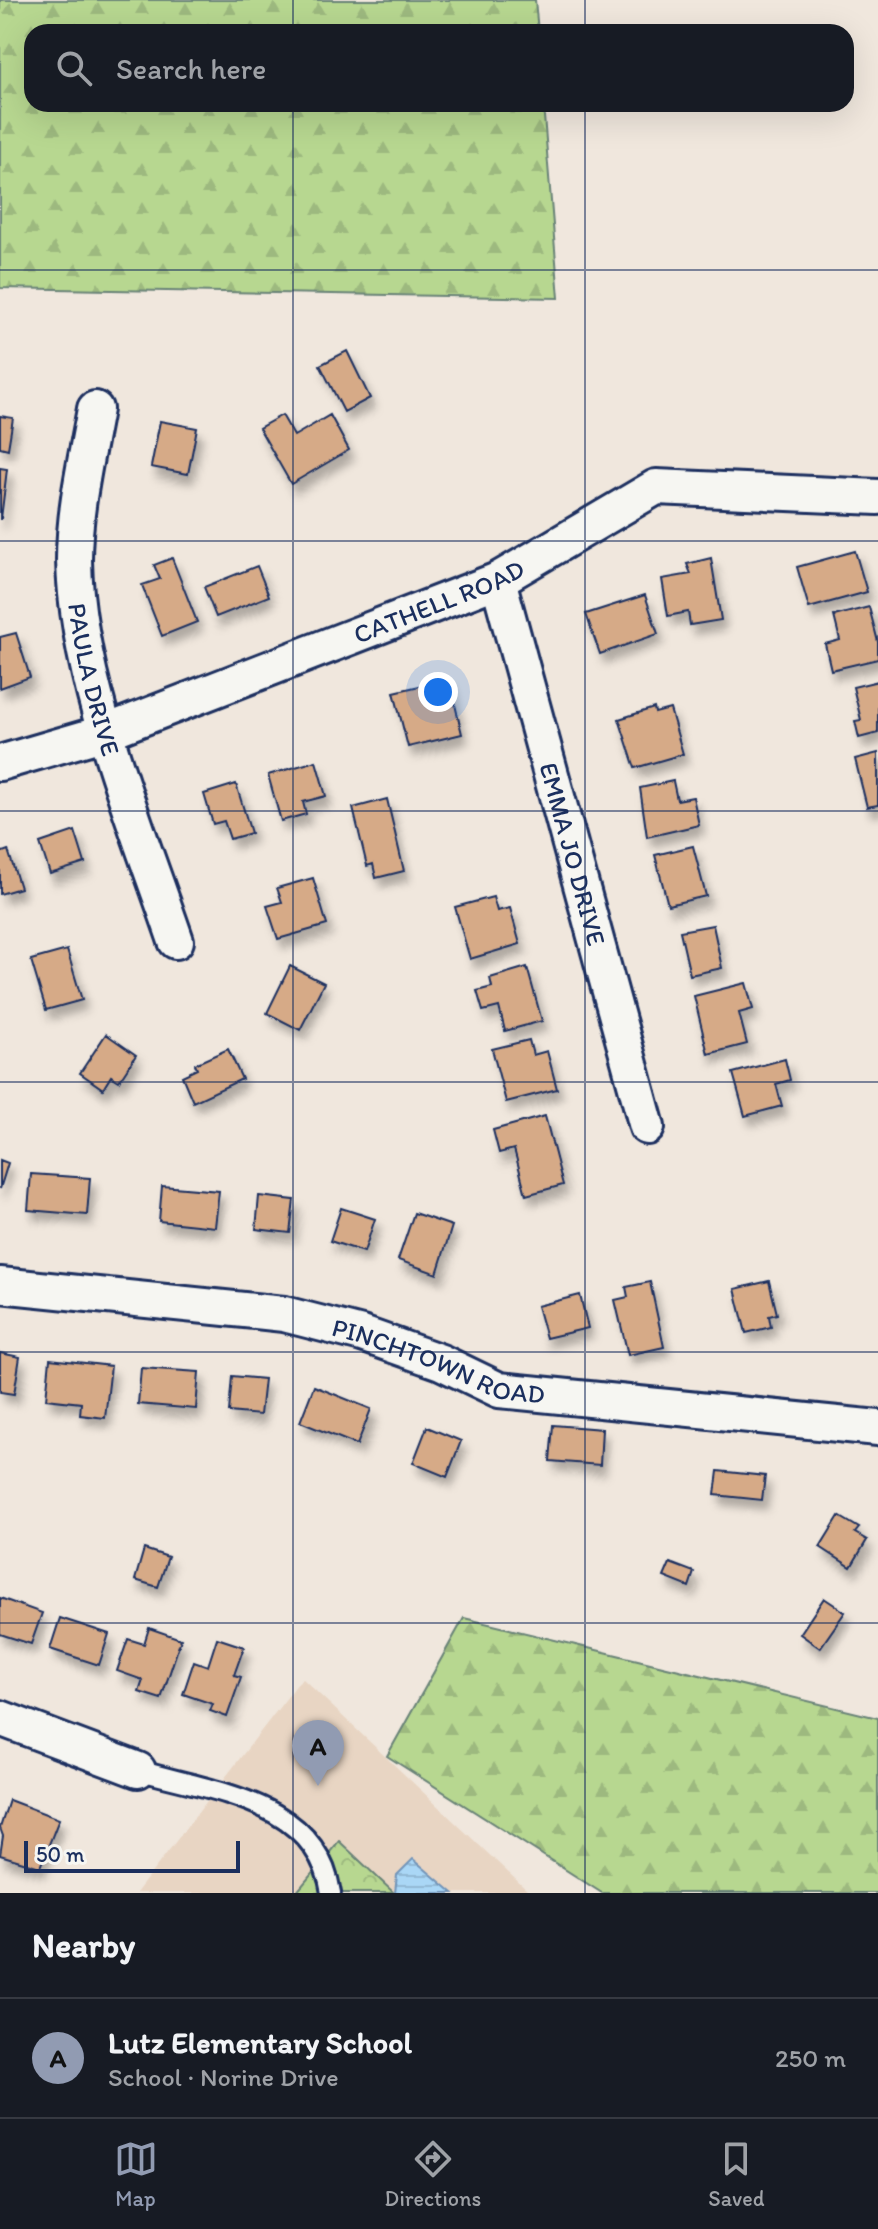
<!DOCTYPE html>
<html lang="en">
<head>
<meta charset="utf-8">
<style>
	body { margin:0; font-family:Itim,sans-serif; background:#242831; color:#f1f3f6 }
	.scale { position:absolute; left:24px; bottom:20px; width:216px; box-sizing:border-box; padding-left:8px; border:4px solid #1b2f5e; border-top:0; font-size:22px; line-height:28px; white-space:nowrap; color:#1b2f5e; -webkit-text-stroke:6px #f6f6f2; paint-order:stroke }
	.you { position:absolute; left:438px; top:692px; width:28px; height:28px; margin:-20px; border:6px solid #fff; border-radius:50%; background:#1a73e8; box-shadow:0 0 0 12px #1a73e833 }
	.badge { display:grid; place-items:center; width:52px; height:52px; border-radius:50%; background:#919bb2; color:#111; font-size:26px; font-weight:700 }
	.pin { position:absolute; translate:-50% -66px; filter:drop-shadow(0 2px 4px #0008) }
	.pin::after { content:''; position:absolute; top:42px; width:28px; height:24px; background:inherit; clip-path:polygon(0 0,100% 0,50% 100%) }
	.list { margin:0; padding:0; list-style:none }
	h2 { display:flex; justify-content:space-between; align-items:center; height:104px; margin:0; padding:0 32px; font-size:34px }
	h2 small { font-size:26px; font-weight:400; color:#9ea1a6 }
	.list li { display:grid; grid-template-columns:52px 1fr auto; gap:24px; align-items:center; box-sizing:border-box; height:120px; padding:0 32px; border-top:2px solid #363941 }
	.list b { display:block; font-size:30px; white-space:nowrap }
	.list p { margin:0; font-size:26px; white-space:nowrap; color:#9ea1a6 }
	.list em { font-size:26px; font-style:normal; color:#9ea1a6 }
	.icon { flex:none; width:44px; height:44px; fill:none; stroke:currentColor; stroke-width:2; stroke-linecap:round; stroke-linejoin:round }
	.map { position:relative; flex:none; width:878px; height:1893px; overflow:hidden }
	.search { position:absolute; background:#171b24; box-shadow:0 8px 32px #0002; left:24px; right:24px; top:24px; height:88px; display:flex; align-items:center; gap:20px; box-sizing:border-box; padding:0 28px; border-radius:24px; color:#9ea1a6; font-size:30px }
	.sheet { height:224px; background:#171b24 }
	nav { display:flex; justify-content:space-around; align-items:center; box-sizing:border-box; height:112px; border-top:2px solid #363941; background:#171b24; font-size:22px; color:#9ea1a6 }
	nav a { display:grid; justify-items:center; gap:4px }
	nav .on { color:#919bb2 }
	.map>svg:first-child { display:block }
</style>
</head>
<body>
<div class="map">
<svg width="878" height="1893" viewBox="0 0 878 1893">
	<defs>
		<pattern id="forest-firs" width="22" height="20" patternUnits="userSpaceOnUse" patternTransform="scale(2)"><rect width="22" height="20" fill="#b7d790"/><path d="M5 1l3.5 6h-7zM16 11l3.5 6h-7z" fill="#9db97f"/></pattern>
		<pattern id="park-crowns" width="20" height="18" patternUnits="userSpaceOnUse" patternTransform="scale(2)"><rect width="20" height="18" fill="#b7d790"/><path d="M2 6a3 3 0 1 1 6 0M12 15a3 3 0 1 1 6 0" fill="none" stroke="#9db97f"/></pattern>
		<pattern id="water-rules" width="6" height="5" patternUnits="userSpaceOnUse" patternTransform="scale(2)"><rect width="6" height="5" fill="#aad7f6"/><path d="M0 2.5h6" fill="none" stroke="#92b9d5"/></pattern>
		<filter id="shadow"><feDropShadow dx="5" dy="9" stdDeviation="4" flood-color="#0004"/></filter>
	</defs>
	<rect width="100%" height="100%" fill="#f0e7dd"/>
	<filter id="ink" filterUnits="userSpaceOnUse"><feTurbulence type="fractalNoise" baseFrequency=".0125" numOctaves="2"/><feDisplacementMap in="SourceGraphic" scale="16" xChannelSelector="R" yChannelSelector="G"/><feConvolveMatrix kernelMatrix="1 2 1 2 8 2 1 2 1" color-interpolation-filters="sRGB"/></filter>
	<g filter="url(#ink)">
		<path fill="#e8d5c3" d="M302,1678L530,1893H136Z"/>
		<path fill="url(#forest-firs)" stroke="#698377" stroke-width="2" d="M0,0H535L538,32H32V104H543L559,298L0,288Z
			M464,1618L878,1718V1893H602L387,1756Z"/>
		<path fill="url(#park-crowns)" stroke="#698377" stroke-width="2" d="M339,1841L394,1893H296Z"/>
		<path fill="url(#water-rules)" stroke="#7194b9" stroke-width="2" d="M413,1859L453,1893H395L397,1875Z"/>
		<path fill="#d6aa87" stroke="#1b2f5e" stroke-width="2" filter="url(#shadow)" d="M347,351L370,398L344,412L320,365Z
			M282,415L294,436L330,415L349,450L291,484L259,428Z
			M0,416L13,418L8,449L0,447Z
			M160,421L197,428L188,474L151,467Z
			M0,468L7,469L1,519H0Z
			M855,551L867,592L809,608L797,567Z
			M172,558L197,622L162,636L142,585L160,579L154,565Z
			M711,558L721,620L690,625L688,612L668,616L662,579L691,574L687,564Z
			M257,566L269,596L216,617L204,587Z
			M645,595L658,634L600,654L586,614Z
			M869,607L878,642V659L831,670L825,644L840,640L834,616Z
			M16,633L30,677L0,688V637Z
			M449,679L462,734L408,747L394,692Z
			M878,681V733L859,738L855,721L861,720L853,687Z
			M654,708L655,713L670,709L683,754L635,768L619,719Z
			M878,753V805L867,807L855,759Z
			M316,761L326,796L303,802L306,814L281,821L268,775Z
			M673,781L677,800L693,797L699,825L647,837L640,788Z
			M236,784L251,833L230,839L224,821L213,824L204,794Z
			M387,799L404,871L376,878L373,864L367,866L353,808Z
			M75,831L85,863L50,874L40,843Z
			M693,846L706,896L668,905L655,855Z
			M8,850L20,888L0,894V853Z
			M313,878L327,925L278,939L267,906L282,902L277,888Z
			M493,897L497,911L510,908L520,944L470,959L455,907Z
			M713,925L722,968L690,975L680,931Z
			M67,950L82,1000L46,1010L31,960Z
			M290,966L324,983L300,1030L267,1013Z
			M527,967L542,1021L505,1031L499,1007L483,1011L477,991L492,987L490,978Z
			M746,983L753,1009L739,1013L747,1044L708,1054L694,996Z
			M106,1034L136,1055L119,1081L111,1076L103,1089L80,1073Z
			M529,1040L533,1055L547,1051L557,1089L506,1102L492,1049Z
			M228,1049L242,1079L193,1102L182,1076L197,1069L195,1064Z
			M785,1059L790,1080L776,1084L782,1106L745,1116L733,1073Z
			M545,1116L563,1185L526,1195L514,1149L499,1153L493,1130Z
			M0,1160L8,1163L0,1189Z
			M31,1174L90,1178L87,1215L28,1210Z
			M162,1186L219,1191L215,1227L159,1221Z
			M259,1196L294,1200L290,1233L256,1229Z
			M341,1208L375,1219L364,1252L330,1241Z
			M414,1213L452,1226L437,1274L398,1260Z
			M769,1281L777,1314L769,1316L771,1327L746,1333L735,1289Z
			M650,1282L664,1347L628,1355L615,1300L628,1297L626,1287Z
			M580,1295L588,1328L546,1338L537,1306Z
			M0,1353L20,1357L14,1394L0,1392Z
			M50,1359L111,1366L105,1418L80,1415L81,1403L46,1399Z
			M141,1368L199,1372L196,1409L138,1404Z
			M232,1376L264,1379L260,1415L229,1412Z
			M314,1386L371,1409L357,1445L300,1422Z
			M553,1425L602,1429L600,1465L550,1461Z
			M427,1427L461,1441L447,1477L413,1463Z
			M718,1471L765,1476L762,1500L715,1495Z
			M839,1516L859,1528L855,1533L867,1540L851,1567L820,1547Z
			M144,1549L168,1557L158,1587L135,1580Z
			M670,1563L694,1572L689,1587L664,1577Z
			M0,1598L42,1613L31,1644L0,1634Z
			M824,1598L845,1612L820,1648L800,1634Z
			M60,1618L109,1634L99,1665L50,1649Z
			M149,1628L181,1639L161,1699L139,1692L143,1680L117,1671L128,1639L144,1644Z
			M217,1638L244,1647L234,1675L241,1677L227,1717L210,1711L213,1704L183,1694L194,1661L208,1666Z
			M9,1800L59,1819L40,1867L0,1855L3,1836L0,1828Z"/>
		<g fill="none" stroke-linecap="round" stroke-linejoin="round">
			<g stroke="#1b2f5e" stroke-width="24">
				<path id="lane" d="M138,1770C213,1792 317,1800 331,1893"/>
			</g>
			<g stroke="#1b2f5e" stroke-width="40">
				<g id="street">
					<path id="s1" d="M95,409C86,459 74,510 74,560C76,680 137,826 176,941"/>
					<path id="s2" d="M498,580L647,1127"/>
					<path id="s3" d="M0,763L106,732L498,580L656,487L878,497"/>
					<path id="s4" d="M0,1285L284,1314L362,1334L441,1362L499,1390L878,1428"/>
					<path d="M0,1718L138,1770"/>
				</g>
			</g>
			<use href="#lane" stroke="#f6f6f2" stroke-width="18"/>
			<use href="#street" stroke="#f6f6f2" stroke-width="34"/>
		</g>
	</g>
	<path fill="none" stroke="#1b2f5e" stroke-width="2" stroke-opacity="0.55" d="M293,0V32M585,0V32M293,104V1893M585,104V1893M0,270H878M0,541H878M0,811H878M0,1082H878M0,1352H878M0,1623H878"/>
	<g text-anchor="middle" stroke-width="6" stroke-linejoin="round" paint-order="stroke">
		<g font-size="26" fill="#1b2f5e" stroke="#f6f6f2">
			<text dy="9" stroke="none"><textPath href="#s3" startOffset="468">CATHELL ROAD</textPath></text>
			<text dy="9" stroke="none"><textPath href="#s1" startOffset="274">PAULA DRIVE</textPath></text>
			<text dy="9" stroke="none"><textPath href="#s2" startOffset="284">EMMA JO DRIVE</textPath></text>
			<text dy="9" stroke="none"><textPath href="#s4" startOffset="448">PINCHTOWN ROAD</textPath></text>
		</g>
	</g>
</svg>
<div class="scale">50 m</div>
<div class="you"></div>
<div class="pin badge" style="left:318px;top:1786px">A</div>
<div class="search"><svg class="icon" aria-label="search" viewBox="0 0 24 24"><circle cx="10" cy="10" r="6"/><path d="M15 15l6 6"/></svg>Search here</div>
</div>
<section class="sheet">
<h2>Nearby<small></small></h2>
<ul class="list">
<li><span class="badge">A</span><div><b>Lutz Elementary School</b><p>School · Norine Drive</p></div><em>250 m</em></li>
</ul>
</section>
<nav>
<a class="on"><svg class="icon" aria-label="map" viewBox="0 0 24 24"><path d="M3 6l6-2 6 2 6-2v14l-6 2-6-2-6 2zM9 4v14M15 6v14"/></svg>Map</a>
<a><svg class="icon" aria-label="directions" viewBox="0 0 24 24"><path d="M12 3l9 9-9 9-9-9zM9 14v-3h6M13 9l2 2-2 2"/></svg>Directions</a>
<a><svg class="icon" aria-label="saved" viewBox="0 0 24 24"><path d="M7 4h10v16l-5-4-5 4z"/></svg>Saved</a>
</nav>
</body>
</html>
